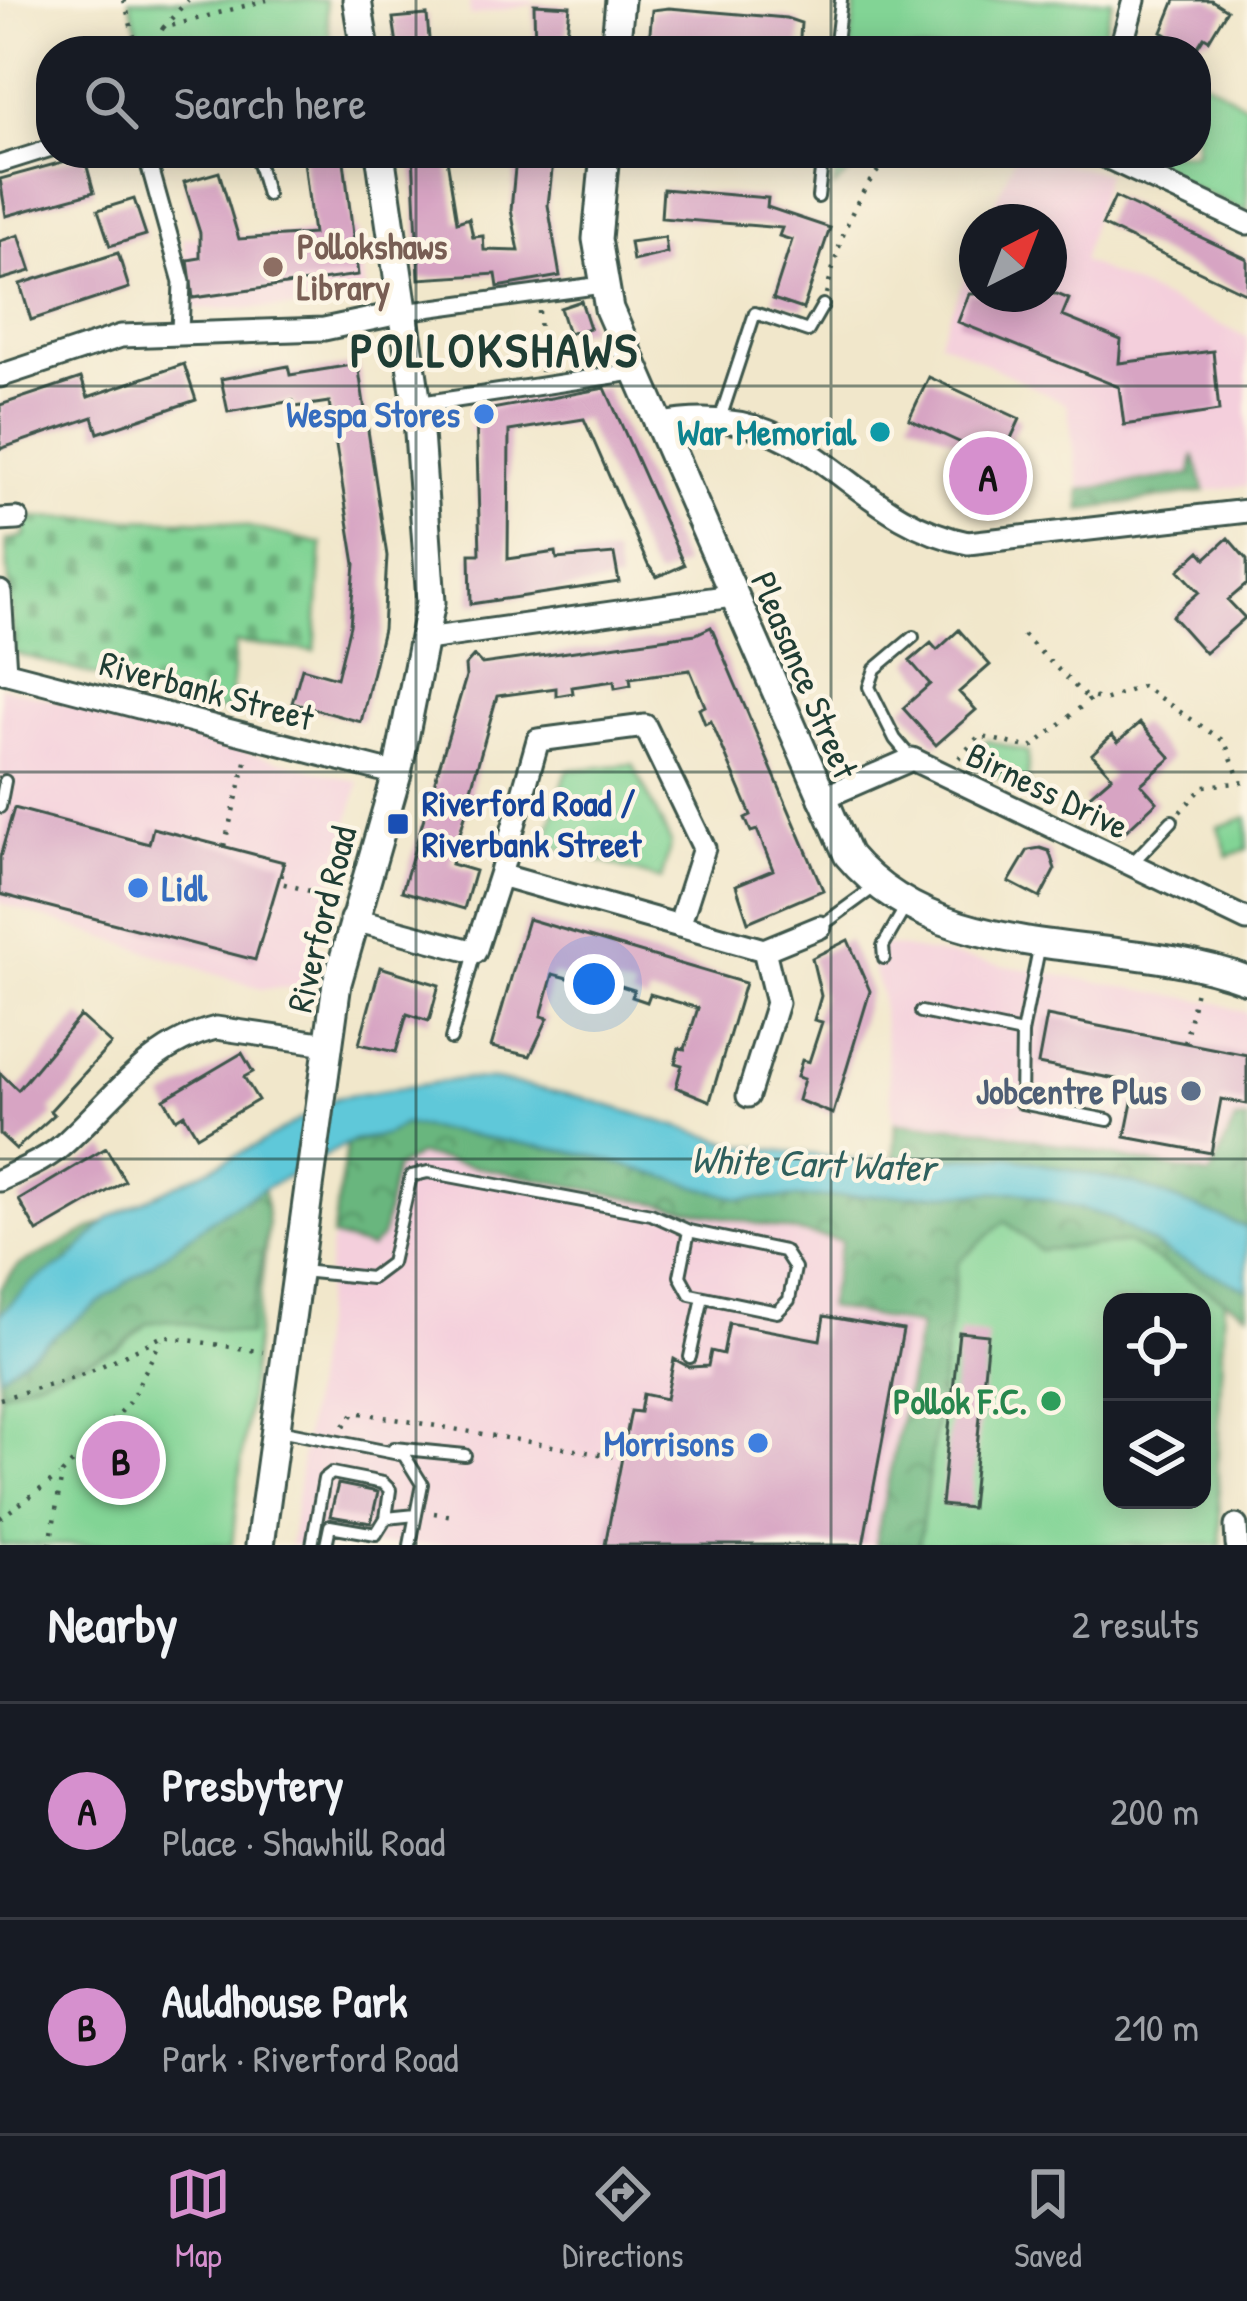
<!DOCTYPE html>
<html lang="en">
<head>
<meta charset="utf-8">
<style>
	body { margin:0; font-family:"Patrick Hand",sans-serif; background:#20242c; color:#f1f3f6 }
	.controls { position:absolute; right:36px; bottom:36px; display:grid; overflow:hidden; border-radius:24px; box-shadow:0 6px 30px #0003 }
	.controls button { width:108px; height:108px; display:grid; place-items:center; padding:0; border:0; border-bottom:3px solid #363941; background:#171b24; color:#f1f3f6; font:60px sans-serif }
	.compass { position:absolute; left:959px; top:204px; width:108px; height:108px; border-radius:50%; background:#171b24; box-shadow:0 6px 30px #0003; rotate:42deg }
	.you { position:absolute; left:594px; top:984px; width:42px; height:42px; margin:-30px; border:9px solid #fff; border-radius:50%; background:#1a73e8; box-shadow:0 0 0 18px #1a73e833 }
	.badge { display:grid; place-items:center; width:78px; height:78px; border-radius:50%; background:#d690ce; color:#111; font-size:39px; font-weight:700 }
	.pin { position:absolute; translate:-50% -50%; border:6px solid #fff; box-shadow:0 3px 12px #0006 }
	.list { margin:0; padding:0; list-style:none }
	h2 { display:flex; justify-content:space-between; align-items:center; height:156px; margin:0; padding:0 48px; font-size:51px }
	h2 small { font-size:39px; font-weight:400; color:#9ea1a6 }
	.list li { display:grid; grid-template-columns:78px 1fr auto; gap:36px; align-items:center; box-sizing:border-box; height:216px; padding:0 48px; border-top:3px solid #363941 }
	.list b { display:block; font-size:45px; white-space:nowrap }
	.list p { margin:0; font-size:39px; white-space:nowrap; color:#9ea1a6 }
	.list em { font-size:39px; font-style:normal; color:#9ea1a6 }
	.icon { flex:none; width:66px; height:66px; fill:none; stroke:currentColor; stroke-width:2; stroke-linecap:round; stroke-linejoin:round }
	.map { position:relative; flex:none; width:1247px; height:1545px; overflow:hidden }
	.search { position:absolute; background:#171b24; box-shadow:0 6px 30px #0003; left:36px; right:36px; top:36px; height:132px; display:flex; align-items:center; gap:30px; box-sizing:border-box; padding:0 42px; border-radius:48px; color:#9ea1a6; font-size:45px }
	.sheet { height:588px; background:#171b24 }
	nav { display:flex; justify-content:space-around; align-items:center; box-sizing:border-box; height:168px; border-top:3px solid #363941; background:#171b24; font-size:33px; color:#9ea1a6 }
	nav a { display:grid; justify-items:center; gap:6px }
	nav .on { color:#d690ce }
	.map>svg:first-child { display:block }
</style>
</head>
<body>
<div class="map">
<svg width="1247" height="1545" viewBox="0 0 1247 1545">
	<defs>
		<pattern id="forest-crowns" width="20" height="18" patternUnits="userSpaceOnUse" patternTransform="scale(3)"><rect width="20" height="18" fill="#69b67e"/><path d="M2 6a3 3 0 1 1 6 0M12 15a3 3 0 1 1 6 0" fill="none" stroke="#569568"/></pattern>
		<pattern id="cemetery-stones" width="16" height="16" patternUnits="userSpaceOnUse" patternTransform="scale(3)"><rect width="16" height="16" fill="#82d495"/><path d="M2 7V4a2 2 0 0 1 4 0v3zM10 15v-3a2 2 0 0 1 4 0v3z" fill="#6aad7a"/></pattern>
	</defs>
	<rect width="100%" height="100%" fill="#fcf5e5"/>
	<filter id="ink" filterUnits="userSpaceOnUse"><feTurbulence type="fractalNoise" baseFrequency=".00833" numOctaves="2"/><feDisplacementMap in="SourceGraphic" scale="24" xChannelSelector="R" yChannelSelector="G"/><feConvolveMatrix kernelMatrix="1 2 1 2 8 2 1 2 1" color-interpolation-filters="sRGB"/></filter>
	<filter id="wash" filterUnits="userSpaceOnUse"><feTurbulence type="fractalNoise" baseFrequency=".004" numOctaves="4" result="noise"/><feDisplacementMap in="SourceGraphic" scale="48" xChannelSelector="R" yChannelSelector="G"/><feGaussianBlur stdDeviation="2.7" result="paint"/><feColorMatrix in="noise" values="0 0 0 0 0 0 0 0 0 0 0 0 0 0 0 0 0 1.4 0 .05"/><feComposite in="paint" operator="in"/></filter>
	<g filter="url(#wash)">
		<rect width="100%" height="100%" fill="#f1e7cb"/>
		<path fill="#f4cfdc" d="M469,0H533L534,4L470,16Z
			M1016,153L1106,173L1082,261L1247,337V486L1205,491L1195,456L1192,474L1080,490L1067,404L939,340L977,248V294H1049V222H987Z
			M358,230L368,308L189,309L183,238Z
			M605,387L607,392L581,403L574,427L469,432V404Z
			M0,686L359,782L307,987L261,989L0,903Z
			M882,944L1217,1003L1247,1013V1120L1235,1121L1210,1177L983,1129L893,1124L881,994L867,949Z
			M417,1155L843,1241L920,1325L875,1545H290L332,1237L371,1248L382,1236L395,1169Z"/>
		<path fill="#82d495" stroke="#508864" stroke-width="3" fill-rule="evenodd" d="M129,0H325L332,51H144Z
			M856,0H1112L1099,51H850Z
			M1196,75L1247,106V212L1118,153H1196Z
			M838,153H871L834,187Z
			M986,740L1028,752V792L970,763Z
			M633,764L671,843L661,880L545,844L567,770Z
			M1247,817V849L1228,856L1218,827Z
			M1005,1220L1040,1250L1128,1243L1224,1298L1217,1465L1221,1545H919L958,1262ZM1112,1302H1202V1500H1112Z
			M268,1226L232,1545H0V1375Z"/>
		<path fill="url(#forest-crowns)" stroke="#447a59" stroke-width="3" d="M1194,455L1205,491L1081,510L1080,490L1191,474Z
			M1247,1120V1228L1136,1184L1009,1157L894,1159L896,1123L983,1129L1210,1176L1235,1121Z
			M403,1124L590,1155L740,1199L1019,1192L1109,1217L1174,1256L1247,1289V1313L1128,1243L1039,1250L1005,1221L958,1262L919,1545H875L920,1326L827,1307L842,1241L418,1155L395,1169L382,1237L370,1248L332,1237L347,1144L386,1135Z
			M259,1144L268,1226L249,1335L167,1320L148,1323L117,1349L0,1393V1288L18,1266Z"/>
		<path fill="url(#cemetery-stones)" stroke="#508864" stroke-width="3" d="M23,517L222,521L322,544L315,651L235,643L230,713L14,653L6,541L26,536Z"/>
		<path fill="#5ec8d9" stroke="#3e8286" stroke-width="3" d="M460,1079L495,1080L581,1097L738,1145L852,1160L1009,1157L1136,1184L1247,1228V1289L1173,1256L1109,1217L1019,1192L740,1199L590,1155L404,1124L386,1135L354,1140L225,1210L0,1376V1314L34,1281L70,1260L109,1218L259,1144L336,1098Z"/>
		<g id="blocks">
			<path fill="#d7a4c3" d="M1175,0H1211L1227,10L1209,40L1204,37L1195,51L1162,32Z
				M534,4L570,6L565,51H535Z
				M669,8L786,18L801,23L799,51L649,43L652,10Z
				M427,15L430,51H398L393,18Z
				M303,153H343L358,275L193,298L188,260L200,258V233L184,182L219,172L239,239L313,234Z
				M413,153H446L457,222L469,218L473,237L483,236L484,250L519,251L511,210L516,158L554,153L548,205L560,276L498,287L496,274L419,279Z
				M84,156L94,192L6,216L0,179Z
				M663,189L768,198L767,207L830,228L803,309L773,299L792,240L779,236L782,228L661,218Z
				M1115,197L1247,259V294L1102,225Z
				M134,199L146,235L110,246L98,210Z
				M19,235L31,271L0,280V241Z
				M665,237L667,253L633,261L630,242Z
				M118,253L129,288L31,320L20,284Z
				M969,294H1057L1069,299L1062,316L1121,340L1119,363L1213,351L1219,411L1124,425L1119,387L958,322Z
				M581,301L590,328L568,334L560,308Z
				M184,364L196,400L98,433L93,417L0,449V405L81,378L88,397Z
				M358,364L387,556L383,629L361,722L292,703L302,668L337,678L350,625L355,564L329,402L295,407L293,401L228,412L221,379L288,366L290,375Z
				M929,377L1020,419L1000,462L1019,471L1003,503L956,481L972,448L909,419Z
				M605,388L684,565L657,577L648,565L584,419L509,431L508,559L556,552L557,559L614,554L619,582L471,604L470,554H480L476,412Z
				M1228,538L1247,560V584L1228,600L1245,618L1205,653L1172,616L1199,592L1179,570L1200,551L1206,558Z
				M711,627L823,890L748,922L736,885L773,870L757,830L751,832L745,818L751,815L711,721L705,724L702,716L699,709L705,706L690,670L630,678L631,685L615,688L614,681L572,687L573,693L556,696V688L497,696L470,792L478,795L473,811L467,809L451,864L475,871L464,909L402,891L466,677L465,666L474,656L482,664L696,634Z
				M959,630L990,665L959,692L976,710L936,745L903,708L930,684L910,661L931,643L937,650Z
				M1140,723L1171,758L1141,784L1157,802L1118,838L1084,800L1112,776L1092,754L1112,735L1118,742Z
				M14,808L149,844L153,828L284,862L255,960L0,894V857Z
				M1040,848L1049,851L1055,869L1040,898L1009,882L1028,850Z
				M528,919L745,983L710,1101L676,1087L682,1065L675,1063L679,1048L685,1049L698,1008L650,994L647,1002L632,997L634,990L592,977L590,984L553,974L541,1016L548,1018L530,1056L491,1047Z
				M848,940L870,991L833,1114L798,1100L804,1079L797,1077L802,1060L809,1062L822,1022L814,1020L821,996L812,958Z
				M380,967L439,985L429,1021L407,1014L396,1052L359,1044Z
				M80,1016L111,1044L50,1111L54,1115L16,1149L0,1134V1073L18,1090Z
				M1047,1016L1247,1055V1104L1221,1099L1211,1153L1125,1137L1136,1083L1038,1064Z
				M242,1053L253,1072L244,1077L258,1100L197,1136L184,1114L176,1119L164,1099Z
				M106,1148L125,1181L37,1232L19,1200Z
				M824,1316L903,1330L863,1545H605L631,1411L640,1412L643,1394L666,1399L674,1359L689,1367L708,1366L711,1351L723,1354L729,1323L820,1340Z
				M959,1332L988,1335L971,1508L941,1505Z
				M338,1484L378,1492L371,1523L330,1516Z"/>
		</g>
	</g>
	<g filter="url(#ink)">
		<use href="#blocks" fill-opacity="0" stroke="#3e564b" stroke-width="3"/>
		<g fill="none" stroke-linecap="round" stroke-linejoin="round">
			<g stroke="#3e564b" stroke-width="16">
				<path id="service" d="M835,51L841,0
					M255,153L267,195
					M149,165L184,153
					M818,197L823,153
					M720,419L755,313L808,331L823,305
					M911,758L895,739L869,687L875,669L913,637
					M0,807L5,781
					M1131,864L1172,821
					M821,926L876,886
					M1040,944L1022,1033L1021,1103L1108,1120
					M884,958L883,946L906,906
					M921,1012L1022,1033
					M451,1039L475,952
					M301,1271L371,1278L391,1263L411,1176L428,1172L651,1214L689,1231L784,1251L795,1268L789,1300L777,1312L690,1294L680,1276L689,1231
					M690,1357L703,1297
					M279,1430L404,1455L422,1484L410,1545
					M394,1448L465,1455
					M312,1545L324,1479L332,1473L383,1483L390,1490L386,1518L416,1515
					M326,1545L330,1526L376,1534L386,1518"/>
			</g>
			<g stroke="#3e564b" stroke-width="21">
				<path id="pedestrian" d="M146,153L182,282L180,331
					M0,164L51,148
					M404,312L602,285
					M417,405L633,372"/>
			</g>
			<g stroke="#3e564b" stroke-width="27">
				<path id="minor" d="M1120,51L1134,0
					M1098,153L1247,223
					M0,376L121,336L324,329L404,312
					M656,425C813,393 842,518 968,543L1247,511
					M0,520L17,519
					M0,592L5,672
					M426,639L732,596
					M0,671L397,774
					M820,799L912,759L1247,920
					M500,875L538,740L645,726L704,848L679,926
					M351,919L475,952L500,875L764,950L820,927
					M748,1096L777,1003L764,950
					M0,1180C23,1169 47,1160 66,1142C113,1099 150,1044 216,1028L328,1044
					M1236,1526L1237,1545"/>
			</g>
			<g stroke="#3e564b" stroke-width="33">
				<path id="tertiary" d="M357,0L365,51
					M615,51L620,0
					M605,153L597,239L609,309L848,855C944,970 1119,931 1247,980
					M260,1545L337,983L397,774L431,602L417,405L380,153"/>
			</g>
			<path stroke="#3e564b" stroke-width="4.5" stroke-dasharray="3 9" stroke-linecap="butt" d="M124,0L138,51
				M163,28L188,0
				M150,51L163,28L267,0
				M826,294C840,241 853,189 896,153
				M539,311L541,372
				M540,342L576,364
				M1023,635L1084,695L1104,700L1142,686L1225,742L1239,778
				M959,758L979,736L1031,748L1093,697
				M1180,812L1204,786L1247,782
				M224,846L247,758
				M283,862L281,883L324,895L325,901L337,904
				M1185,1043L1196,990
				M0,1399L87,1373L163,1336L263,1352
				M344,1426L355,1412L622,1458
				M434,1513L453,1516
				M0,1518L59,1476
				M50,1545L62,1474L130,1401L161,1340"/>
			<use href="#service" stroke="#fff" stroke-width="10"/>
			<use href="#pedestrian" stroke="#fff" stroke-width="15"/>
			<use href="#minor" stroke="#fff" stroke-width="21"/>
			<use href="#tertiary" stroke="#fff" stroke-width="27"/>
		</g>
	</g>
	<path fill="none" stroke="#1f3d34" stroke-width="3" stroke-opacity="0.55" d="M416,0V51M831,0V51M416,153V1545M831,153V1545M0,386H1247M0,772H1247M0,1159H1247"/>
	<circle fill="#8d6e63" stroke="#fcf5e5" stroke-width="4.5" cx="273" cy="267" r="12"/>
	<g fill="#3f7fe0" stroke="#fcf5e5" stroke-width="4.5">
		<circle cx="484" cy="414" r="12"/>
		<circle cx="138" cy="888" r="12"/>
		<circle cx="758" cy="1443" r="12"/>
	</g>
	<circle fill="#0f9aa8" stroke="#fcf5e5" stroke-width="4.5" cx="880" cy="432" r="12"/>
	<rect fill="#1a4fb4" stroke="#fcf5e5" stroke-width="4.5" x="386" y="812" width="24" height="24" rx="6"/>
	<circle fill="#5c6f8a" stroke="#fcf5e5" stroke-width="4.5" cx="1191" cy="1091" r="12"/>
	<circle fill="#2e9e5b" stroke="#fcf5e5" stroke-width="4.5" cx="1051" cy="1401" r="12"/>
	<g text-anchor="middle" stroke-width="9" stroke-linejoin="round" paint-order="stroke">
		<g font-size="36" font-weight="bold" fill="#785e54" stroke="#fcf5e5" text-anchor="start">
			<text x="297" y="259">Pollokshaws<tspan x="297" dy="41">Library</tspan></text>
		</g>
		<g font-size="36" font-weight="bold" fill="#366cbe" stroke="#fcf5e5" text-anchor="end">
			<text x="460" y="427">Wespa Stores</text>
			<text x="162" y="901" text-anchor="start">Lidl</text>
			<text x="734" y="1456">Morrisons</text>
		</g>
		<g font-size="36" font-weight="bold" fill="#0d838f" stroke="#fcf5e5" text-anchor="end">
			<text x="856" y="445">War Memorial</text>
		</g>
		<g font-size="36" fill="#1f3d34" stroke="#fcf5e5">
			<text transform="translate(805 675) rotate(67)" y="13">Pleasance Street</text>
			<text transform="translate(207 690) rotate(15)" y="13">Riverbank Street</text>
			<text transform="translate(1048 790) rotate(26)" y="13">Birness Drive</text>
			<text transform="translate(321 919) rotate(-76)" y="13">Riverford Road</text>
		</g>
		<g font-size="36" font-weight="bold" fill="#164399" stroke="#fcf5e5" text-anchor="start">
			<text x="422" y="816">Riverford Road /<tspan x="422" dy="41">Riverbank Street</tspan></text>
		</g>
		<g font-size="36" font-weight="bold" fill="#4e5e75" stroke="#fcf5e5" text-anchor="end">
			<text x="1167" y="1104">Jobcentre Plus</text>
		</g>
		<g font-size="36" font-weight="bold" fill="#27864d" stroke="#fcf5e5" text-anchor="end">
			<text x="1027" y="1414">Pollok F.C.</text>
		</g>
		<g font-size="39" font-style="italic" fill="#2f605d" stroke="#fcf5e5">
			<text transform="translate(813 1163) rotate(2)" y="14">White Cart Water</text>
		</g>
		<g font-size="48" font-weight="bold" letter-spacing="3" fill="#1f3d34" stroke="#fcf5e5">
			<text x="495" y="367">POLLOKSHAWS</text>
		</g>
	</g>
</svg>
<div class="controls">
<button><svg class="icon" aria-label="locate" viewBox="0 0 24 24"><circle cx="12" cy="12" r="6"/><path d="M12 2v4M12 18v4M2 12h4M18 12h4"/></svg></button>
<button><svg class="icon" aria-label="layers" viewBox="0 0 24 24"><path d="M12 4l9 5-9 5-9-5zM3 14l9 5 9-5"/></svg></button>
</div>
<svg class="compass" viewBox="-18 -18 36 36"><path d="M0-13l5 13h-10z" fill="#e53935"/><path d="M0 13l5-13h-10z" fill="#9ea1a6"/></svg>
<div class="you"></div>
<div class="pin badge" style="left:988px;top:476px">A</div>
<div class="pin badge" style="left:121px;top:1460px">B</div>
<div class="search"><svg class="icon" aria-label="search" viewBox="0 0 24 24"><circle cx="10" cy="10" r="6"/><path d="M15 15l6 6"/></svg>Search here</div>
</div>
<section class="sheet">
<h2>Nearby<small>2 results</small></h2>
<ul class="list">
<li><span class="badge">A</span><div><b>Presbytery</b><p>Place · Shawhill Road</p></div><em>200 m</em></li>
<li><span class="badge">B</span><div><b>Auldhouse Park</b><p>Park · Riverford Road</p></div><em>210 m</em></li>
</ul>
</section>
<nav>
<a class="on"><svg class="icon" aria-label="map" viewBox="0 0 24 24"><path d="M3 6l6-2 6 2 6-2v14l-6 2-6-2-6 2zM9 4v14M15 6v14"/></svg>Map</a>
<a><svg class="icon" aria-label="directions" viewBox="0 0 24 24"><path d="M12 3l9 9-9 9-9-9zM9 14v-3h6M13 9l2 2-2 2"/></svg>Directions</a>
<a><svg class="icon" aria-label="saved" viewBox="0 0 24 24"><path d="M7 4h10v16l-5-4-5 4z"/></svg>Saved</a>
</nav>
</body>
</html>
